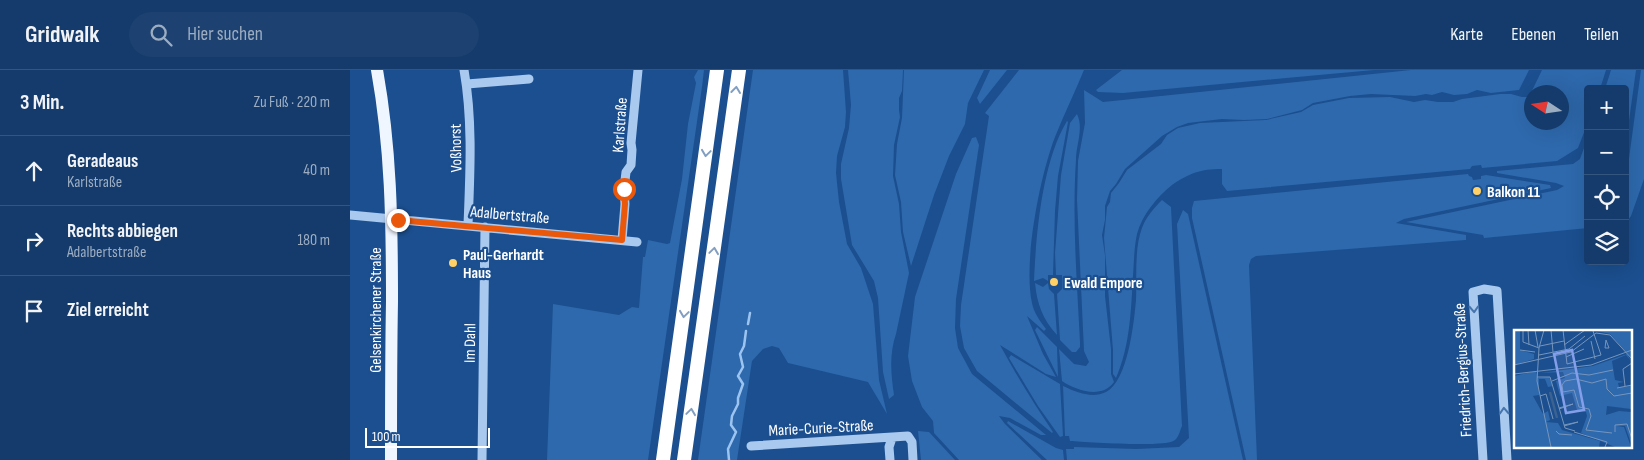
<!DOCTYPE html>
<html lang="de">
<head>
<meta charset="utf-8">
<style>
	body { margin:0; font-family:"Sofia Sans Condensed",sans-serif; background:#1d4271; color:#f1f3f6 }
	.controls { position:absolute; right:15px; top:15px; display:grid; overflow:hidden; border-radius:5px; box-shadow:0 5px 20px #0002 }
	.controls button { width:45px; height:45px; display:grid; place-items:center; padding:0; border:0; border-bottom:1px solid #33557e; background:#143b6b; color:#f1f3f6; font:25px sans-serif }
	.compass { position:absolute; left:1174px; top:15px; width:45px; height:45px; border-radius:50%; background:#143b6b; box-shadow:0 5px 20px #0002; rotate:282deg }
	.scale { position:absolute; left:15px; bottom:12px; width:125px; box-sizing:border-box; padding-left:5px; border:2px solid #fff; border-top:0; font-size:14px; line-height:18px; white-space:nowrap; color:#fff; -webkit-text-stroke:4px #1b4f8f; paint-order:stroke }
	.stop { position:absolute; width:15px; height:15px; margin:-11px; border:4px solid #ea580c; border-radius:50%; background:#fff }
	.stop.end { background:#ea580c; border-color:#fff; box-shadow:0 1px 5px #0008 }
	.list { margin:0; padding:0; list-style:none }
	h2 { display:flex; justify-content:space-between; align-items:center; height:65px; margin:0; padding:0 20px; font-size:21px }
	h2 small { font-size:16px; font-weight:400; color:#9dadc1 }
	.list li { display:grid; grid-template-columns:32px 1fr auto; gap:15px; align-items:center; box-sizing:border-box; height:70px; padding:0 20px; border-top:1px solid #33557e }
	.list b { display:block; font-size:19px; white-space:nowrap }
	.list p { margin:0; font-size:16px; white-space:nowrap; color:#9dadc1 }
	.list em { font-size:16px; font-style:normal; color:#9dadc1 }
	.icon { flex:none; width:28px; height:28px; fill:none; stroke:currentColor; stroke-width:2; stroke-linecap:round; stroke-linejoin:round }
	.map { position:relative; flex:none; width:1294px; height:390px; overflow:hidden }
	header { display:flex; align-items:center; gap:30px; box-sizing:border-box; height:70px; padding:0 25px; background:#143b6b; border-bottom:1px solid #33557e }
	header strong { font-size:24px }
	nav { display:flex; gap:28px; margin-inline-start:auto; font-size:18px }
	.search { width:350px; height:45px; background:#1d4271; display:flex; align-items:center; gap:12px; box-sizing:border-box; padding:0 18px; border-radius:28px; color:#9dadc1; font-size:19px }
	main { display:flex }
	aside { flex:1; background:#143b6b }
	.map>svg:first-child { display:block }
</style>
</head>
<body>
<header>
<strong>Gridwalk</strong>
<div class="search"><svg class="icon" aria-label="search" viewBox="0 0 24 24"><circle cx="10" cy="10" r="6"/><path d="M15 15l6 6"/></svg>Hier suchen</div>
<nav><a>Karte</a><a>Ebenen</a><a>Teilen</a></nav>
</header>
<main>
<aside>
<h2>3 Min.<small>Zu Fuß · 220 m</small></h2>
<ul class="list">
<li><svg class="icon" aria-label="ahead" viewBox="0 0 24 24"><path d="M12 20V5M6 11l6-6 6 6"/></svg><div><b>Geradeaus</b><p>Karlstraße</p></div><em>40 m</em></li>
<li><svg class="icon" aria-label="right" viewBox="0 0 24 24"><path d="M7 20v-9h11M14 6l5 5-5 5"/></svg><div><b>Rechts abbiegen</b><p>Adalbertstraße</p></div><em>180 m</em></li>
<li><svg class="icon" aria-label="arrive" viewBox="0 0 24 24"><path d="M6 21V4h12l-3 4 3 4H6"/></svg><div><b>Ziel erreicht</b></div></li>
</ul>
</aside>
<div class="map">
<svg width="1294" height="390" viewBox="0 0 1294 390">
	<rect width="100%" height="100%" fill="#1b4f8f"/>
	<path fill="#2e69ad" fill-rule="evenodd" d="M348,0H354L352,17L298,390H197L203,234L269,245L282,237L289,238L293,187H295L298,170L317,174L320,173L332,109L338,54L346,13L344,7Z
		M403,0H493L496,42L495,57L487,86L486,103L489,132L497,174L511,198L523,234L529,310L537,344L518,312L438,293L429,278L422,276L413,279L402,291L387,390H348Z
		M498,0H553L552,21L549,28V40L550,47L544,75L543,106L549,134L551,162L559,203L546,264C539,284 541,305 544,325L539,329L533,302L528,228L524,211L502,175L491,109V94L499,58L501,35Z
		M554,0H634L618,33L615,54L599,86L584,125L561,196L553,162L551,132L545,105L547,74L552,48Z
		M640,0H657L630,34L627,28Z
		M669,0H734C725,22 714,44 705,67C690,106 673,192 682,233C684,243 690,251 696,259L694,261L677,246L693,284L706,307L696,304L650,275C666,305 684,334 703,362L702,363L627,301L614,278L610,256L611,235L639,46L635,43Z
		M772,0H1024L773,23L748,22L746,20Z
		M1061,0H1179L1169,20L1141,23L1127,20L1117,24L1104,25L1092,22L1082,25L1076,24L1065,26L1021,24L1000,26L963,33L952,40L917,49L894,50L872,49L838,53L827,57L812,66L775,99L766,114L760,121L755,136V150L752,165L755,185V226L761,279V304L764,312C752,329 727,321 712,311L709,279L724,294L736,296L739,292L734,281L727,130L728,91L735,53L734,20L753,32Z
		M1192,0H1256L1250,19H1238V52L1228,78L1207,91L1132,98L1131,95L1122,96L1120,99L877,121L872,114V99C850,99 840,103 822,115C807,127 792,145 787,164C784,178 784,193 783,206C781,241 780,276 766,308L763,304V280L754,168L757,137L760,132L761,123L769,113L777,100L811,74L817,65L828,58L850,53L916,50L951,42L963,35L999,28L1040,27L1064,32L1075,30L1088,32H1103L1112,29L1150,24H1161L1172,27H1179ZM1212,22V52H1182V22Z
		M1261,0H1286L1275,80V19H1255Z
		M1291,0H1294V109L1281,146L1275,154V118Z
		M727,44C734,59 726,74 726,90C722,150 727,211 730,272V277L726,282H722L710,270L707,224L712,219V205H706L705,183L711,105L720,53Z
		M717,51L718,52L708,106L705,141L703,205H698V211L693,208L684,211C686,164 692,92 717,51Z
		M626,67L629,75L606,229L605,258L608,278L622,304L696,365H691L660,348L649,346L655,354L692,390H609L584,363L583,351L572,337L562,311L558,286L565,227L606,104L622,68Z
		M1238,67V158L1134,168L1133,165L1056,152L1207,120L1214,116L1206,113L1147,103V101L1223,94L1230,89Z
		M1118,104L1119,106L1122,107L1123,110L1131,109V106L1136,105L1200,115L1201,118L1054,149L1046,153L1116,165V170L906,186L901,189L899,195L907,390H896L842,148V138L844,131Z
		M812,130L821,137L832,356C830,360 829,367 825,370C817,378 735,372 720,371L719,366H715L713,316C726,322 742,329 756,322C778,311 784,252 786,230C787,208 784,179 792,158C796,147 804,138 812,130Z
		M833,140L838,144L893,390H717L716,379H724V377L786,379L829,377L839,368L827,154Z
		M685,213L693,217L698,213L699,219L704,224L707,265C693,250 687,234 685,213Z
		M687,257L707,277L708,307L685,260Z
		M661,285L710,314L713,366L710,367L688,336L659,288Z
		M658,351L706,378L713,380L714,390H697L657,353Z
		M568,361L579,362L605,390H571Z"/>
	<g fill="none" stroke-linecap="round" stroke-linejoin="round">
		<path stroke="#9cc4f0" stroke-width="2.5" d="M398,254L400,243
			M379,390L378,379L386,362L381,355L382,346L388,334V328L393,314L388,306L393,297L390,284L394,276L396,261"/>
		<path stroke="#a9c9ee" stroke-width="9" d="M114,0C123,51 120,104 118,155
			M117,14L179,9
			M0,145L287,172
			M272,170L275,134L274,119L276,102L281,95L282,80L281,73L288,0
			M401,376L558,366L562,372L563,390
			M132,390L135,157
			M540,390L539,377L542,368
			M1133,390L1123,222L1134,219L1147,221L1157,390"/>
		<path stroke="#f0f6ff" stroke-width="12" d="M27,0C41,78 42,151 42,231C41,284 41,337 41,390"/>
		<path stroke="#fff" stroke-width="14" d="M313,390L367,0
			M334,390L389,0"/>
	</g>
	<defs><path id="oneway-chevron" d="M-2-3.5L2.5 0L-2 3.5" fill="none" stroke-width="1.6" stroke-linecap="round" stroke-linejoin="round" transform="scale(1.25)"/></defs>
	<g stroke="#829ec1">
		<use href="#oneway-chevron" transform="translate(386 20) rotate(-83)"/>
		<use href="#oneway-chevron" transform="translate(356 83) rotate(98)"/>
		<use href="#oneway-chevron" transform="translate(364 181) rotate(-82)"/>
		<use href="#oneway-chevron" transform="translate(334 244) rotate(98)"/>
		<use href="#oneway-chevron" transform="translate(341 342) rotate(-82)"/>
	</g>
	<g stroke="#4674ac">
		<use href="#oneway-chevron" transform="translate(1124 239) rotate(87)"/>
		<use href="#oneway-chevron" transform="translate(1154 341) rotate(-93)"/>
	</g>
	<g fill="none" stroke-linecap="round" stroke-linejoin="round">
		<path stroke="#ea580c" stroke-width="6" d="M48,150L272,170L275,134L274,119"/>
	</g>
	<g fill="#ffd166" stroke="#1b4f8f" stroke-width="2">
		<circle cx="1127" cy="121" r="5"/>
		<circle cx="103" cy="193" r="5"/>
		<circle cx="704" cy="212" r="5"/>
	</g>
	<g text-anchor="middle" stroke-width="4.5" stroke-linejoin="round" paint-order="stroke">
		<g font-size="16" fill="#fff" stroke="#1b4f8f">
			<text transform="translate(269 55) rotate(-86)" y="6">Karlstraße</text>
			<text transform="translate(105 78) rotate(-91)" y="6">Voßhorst</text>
			<text transform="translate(160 144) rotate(5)" y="6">Adalbertstraße</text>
			<text transform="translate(25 240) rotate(-90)" y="6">Gelsenkirchener Straße</text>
			<text transform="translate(119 273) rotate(-89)" y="6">Im Dahl</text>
			<text transform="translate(1112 300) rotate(-93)" y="6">Friedrich-Bergius-Straße</text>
			<text transform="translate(471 357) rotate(-3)" y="6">Marie-Curie-Straße</text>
		</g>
		<g font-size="16" font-weight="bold" fill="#fff" stroke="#1b4f8f" text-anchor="start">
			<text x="1137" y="127">Balkon 11</text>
			<text x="113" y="190">Paul-Gerhardt<tspan x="113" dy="18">Haus</tspan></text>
			<text x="714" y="218">Ewald Empore</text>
		</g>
	</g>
	<g transform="translate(1164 260)">
		<rect width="118" height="118" fill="#1b4f8f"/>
		<path d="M0,0H6V20L20,24V29L0,35ZM79,0H117V28L96,4ZM113,24L117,31L112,25L98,31L101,50L110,52L104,53L105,57L117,56V79L93,76L92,85L105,81L117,82V113L111,96H103L110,97L117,117H101L67,103L73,86L72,82L63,80L58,63L46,66L42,51L51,48L49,42L27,43L79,36ZM22,41L24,48L35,47L39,56L34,57L31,49H25V65L19,66L29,84L34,81L36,90L32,92L44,93L48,100L86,111L85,117H0V46Z" fill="#2e69ad"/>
		<path fill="none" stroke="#3c6290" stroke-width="2.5" d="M36,62L43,88"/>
		<path fill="none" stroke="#7695bc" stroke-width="1" d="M9,0V12L25,18M14,0L15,15M21,0L24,17M30,0L25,18L23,51L37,117M37,0L39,22M49,0L53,34M77,11L81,29M50,15L71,0M26,16L50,11M91,18L92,10L95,18H91M6,20L21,22M25,25L55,19L71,6M52,27L70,19M53,34L87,25L79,1M0,35L57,22L82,3L96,5L118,29M0,44L77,35L118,20M23,47H36L51,98L61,101M38,51L58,43L75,45L99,40M111,56L109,39L118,33M103,58L118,55M26,66L32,64L39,89M45,78L59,74L45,79M50,95L64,92L50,96M42,101L45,104L58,105M60,102L93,112L91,117M101,102V95L113,94L118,109M98,103L72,100L77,86L75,79L65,77L60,60L49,62L48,55L51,51L62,49L78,53L92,49L93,59L100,66L118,63"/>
		<path fill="#839eea" fill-opacity="0.15" stroke="#839eea" stroke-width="2.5" d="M58,20L70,80L52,83L40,24Z"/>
		<rect width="118" height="118" fill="none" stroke="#fff" stroke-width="2.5"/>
	</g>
</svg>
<div class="controls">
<button>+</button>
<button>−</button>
<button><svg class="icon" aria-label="locate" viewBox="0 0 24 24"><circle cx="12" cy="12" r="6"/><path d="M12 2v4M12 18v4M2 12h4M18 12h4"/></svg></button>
<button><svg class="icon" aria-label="layers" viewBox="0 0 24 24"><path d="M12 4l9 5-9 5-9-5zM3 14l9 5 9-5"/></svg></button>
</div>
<svg class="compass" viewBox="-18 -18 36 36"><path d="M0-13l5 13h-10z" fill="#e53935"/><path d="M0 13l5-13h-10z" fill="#9dadc1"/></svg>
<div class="scale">100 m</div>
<div class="stop" style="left:274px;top:119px"></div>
<div class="stop end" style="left:48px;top:150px"></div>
</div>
</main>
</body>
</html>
